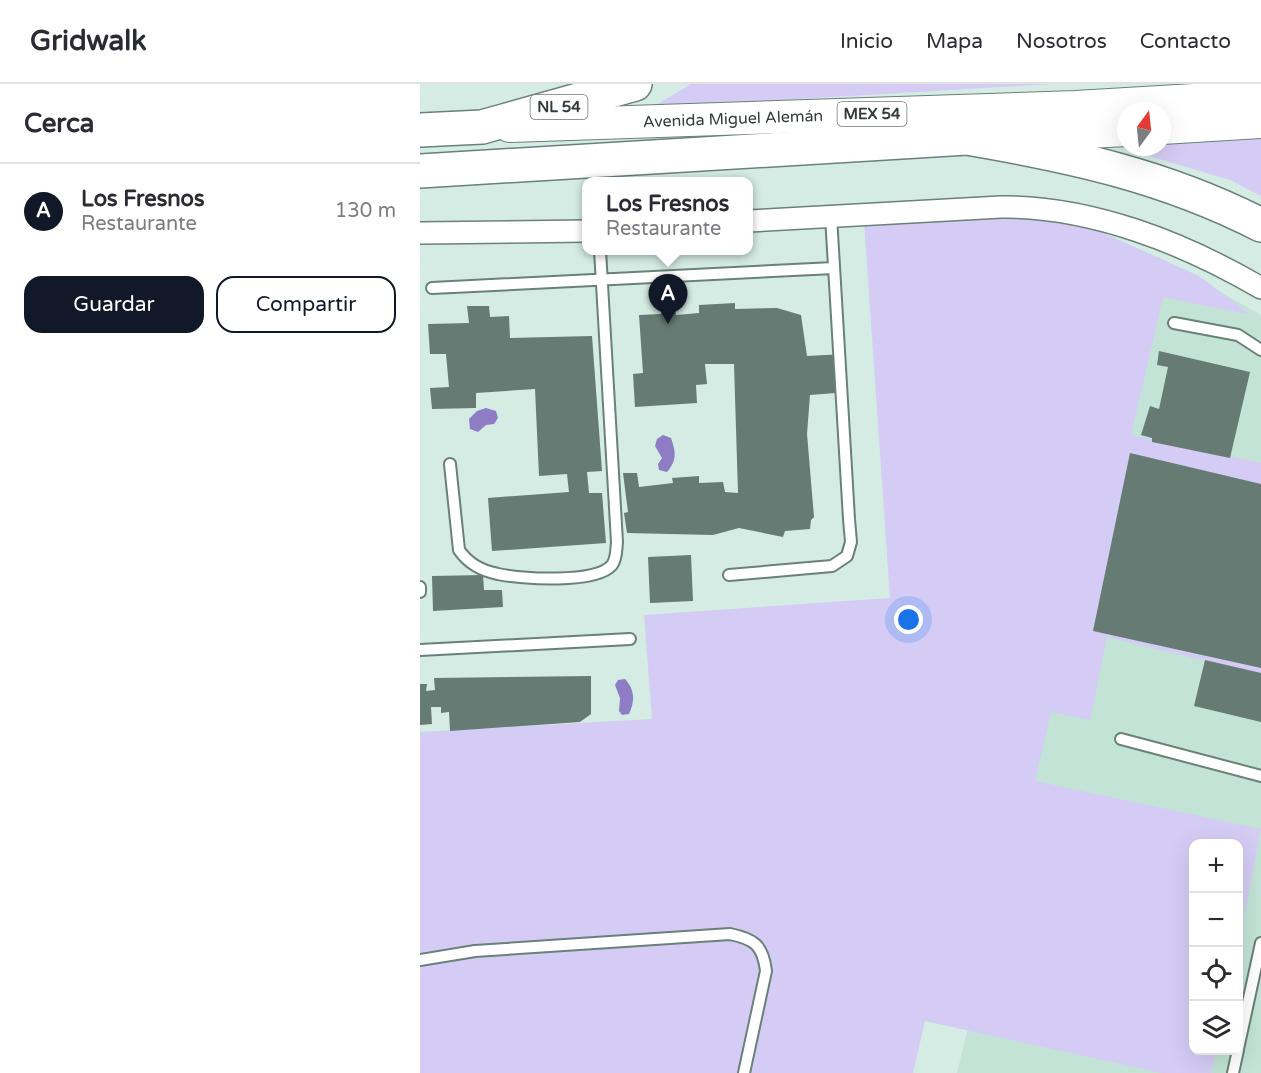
<!DOCTYPE html>
<html lang="es">
<head>
<meta charset="utf-8">
<style>
	body { margin:0; font-family:"Varela Round",sans-serif; background:#f7f7f7; color:#2b2b33 }
	.controls { position:absolute; right:18px; bottom:18px; display:grid; overflow:hidden; border-radius:12px; box-shadow:0 6px 24px #0002 }
	.controls button { width:54px; height:54px; display:grid; place-items:center; padding:0; border:0; border-bottom:2px solid #e1e1e2; background:#fff; color:#2b2b33; font:30px sans-serif }
	.compass { position:absolute; left:697px; top:18px; width:54px; height:54px; border-radius:50%; background:#fff; box-shadow:0 6px 24px #0002; rotate:15deg }
	.you { position:absolute; left:489px; top:536px; width:21px; height:21px; margin:-15px; border:4px solid #fff; border-radius:50%; background:#1a73e8; box-shadow:0 0 0 9px #1a73e833 }
	.badge { display:grid; place-items:center; width:39px; height:39px; border-radius:50%; background:#111827; color:#fff; font-size:20px; font-weight:700 }
	.pin { position:absolute; translate:-50% -50px; filter:drop-shadow(0 2px 3px #0008) }
	.pin::after { content:''; position:absolute; top:32px; width:21px; height:18px; background:inherit; clip-path:polygon(0 0,100% 0,50% 100%) }
	.popup { position:absolute; left:162px; top:93px; width:171px; height:78px; box-sizing:border-box; display:grid; place-content:center; border-radius:12px; background:#fff; filter:drop-shadow(0 2px 4px #0005); font-size:20px; white-space:nowrap; color:#7c7c81 }
	.popup b { font-size:22px; color:#2b2b33 }
	.popup::after { content:''; position:absolute; left:50%; top:100%; margin-left:-12px; border:12px solid transparent; border-top-color:#fff }
	.list { margin:0; padding:0; list-style:none }
	h2 { display:flex; justify-content:space-between; align-items:center; height:78px; margin:0; padding:0 24px; font-size:26px }
	h2 small { font-size:20px; font-weight:400; color:#7c7c81 }
	.list li { display:grid; grid-template-columns:39px 1fr auto; gap:18px; align-items:center; box-sizing:border-box; height:96px; padding:0 24px; border-top:2px solid #e1e1e2 }
	.list b { display:block; font-size:22px; white-space:nowrap }
	.list p { margin:0; font-size:20px; white-space:nowrap; color:#7c7c81 }
	.list em { font-size:20px; font-style:normal; color:#7c7c81 }
	.actions { display:flex; gap:12px; padding:18px 24px }
	.actions a { flex:1; padding:14px 0; border:2px solid #111827; border-radius:18px; text-align:center; font-size:21px; color:#111827 }
	.actions .main { background:#111827; color:#fff }
	.icon { flex:none; width:33px; height:33px; fill:none; stroke:currentColor; stroke-width:2; stroke-linecap:round; stroke-linejoin:round }
	.map { position:relative; flex:none; width:841px; height:989px; overflow:hidden }
	header { display:flex; align-items:center; gap:36px; box-sizing:border-box; height:84px; padding:0 30px; background:#fff; border-bottom:2px solid #e1e1e2 }
	header strong { font-size:28px }
	nav { display:flex; gap:33px; margin-inline-start:auto; font-size:21px }
	main { display:flex }
	aside { flex:1; background:#fff }
	.map>svg:first-child { display:block }
</style>
</head>
<body>
<header>
<strong>Gridwalk</strong>
<nav><a>Inicio</a><a>Mapa</a><a>Nosotros</a><a>Contacto</a></nav>
</header>
<main>
<aside>
<h2>Cerca<small></small></h2>
<ul class="list">
<li><span class="badge">A</span><div><b>Los Fresnos</b><p>Restaurante</p></div><em>130 m</em></li>
</ul>
<div class="actions"><a class="main">Guardar</a><a>Compartir</a></div>
</aside>
<div class="map">
<svg width="841" height="989" viewBox="0 0 841 989">
	<rect width="100%" height="100%" fill="#d4ece3"/>
	<path fill="#c2e3d6" fill-rule="evenodd" d="M737,172L841,231V989H537ZM774,760H818V966H774Z"/>
	<path fill="#d4ccf5" d="M271,0H633L231,24Z
		M841,37V112L810,96L648,48L706,45V63H742V43Z
		M576,130L668,142L779,192L831,231L743,213L711,351L841,379V590L687,553L670,636L631,628L615,697L841,745L819,858L818,760H774V966L796,967L791,989H742L505,937L493,989H0V648L232,635L224,531L470,514L444,137Z"/>
	<path fill="#8e7cc5" d="M66,324L76,327L78,334L74,340L66,341L58,348L50,345L49,335L57,327Z
		M243,351L251,354C256,368 257,376 247,388L239,386L238,380L242,374L235,362L237,355Z
		M205,595C215,606 215,617 209,630L202,631L199,627L200,614L195,601L198,596Z"/>
	<path fill="#657b73" d="M315,219V225L357,224L381,231L387,272L424,270L428,308L390,311L387,350L394,433L391,436L390,445L365,447L363,453L319,444L293,451L207,449L204,429L208,428L203,389H217L219,403L253,399L252,394L279,392V399L303,398L305,408L318,409L314,280H285L287,300L276,301L277,319L215,323L213,290L223,289L219,231L241,230V222L255,221L256,231L279,229V221Z
		M47,222H69L70,233L89,232L90,254L172,252L182,387L167,388L169,409H182L186,459L72,467L68,414L149,408L147,390L119,392L115,305L56,309V324L12,325L10,304L29,303L26,270H10L8,240L49,239Z
		M739,267L830,288L810,374L732,358V354L721,351L730,322L739,325L748,283L737,281Z
		M710,369L841,400V584L673,547Z
		M271,471L273,517L230,519L228,473Z
		M63,491L64,506H82L83,523L13,527L12,492Z
		M785,576L841,589V638L774,622Z
		M171,592V630L160,638L30,647L29,628L21,629V623H11L12,640L0,641V600H7L6,607L15,606L14,594Z"/>
	<g fill="none" stroke-linecap="round" stroke-linejoin="round">
		<g stroke="#6a8078" stroke-width="14">
			<path id="service" d="M12,204L414,184
				M754,239L818,251L841,266
				M30,380L39,466C48,479 62,487 78,490C101,495 176,500 192,481C197,474 196,466 197,458L180,166
				M309,491L412,482L427,472L431,458L429,435L411,132
				M0,503V508
				M0,566L210,555
				M701,655L841,692
				M0,876L55,867L310,850C334,855 343,861 346,887L324,989
				M818,965L841,859
				M813,989L818,966"/>
		</g>
		<g stroke="#6a8078" stroke-width="24">
			<path id="minor" d="M329,137L581,123C671,122 764,159 841,204
				M0,149L167,147"/>
		</g>
		<g stroke="#6a8078" stroke-width="34">
			<path id="primary" d="M90,42L656,23L841,12
				M742,44L841,38
				M575,53L706,46"/>
		</g>
		<g stroke="#6a8078" stroke-width="36">
			<path id="trunk" d="M0,46L62,43L215,0
				M0,87L547,54C652,72 745,92 841,141"/>
		</g>
		<use href="#service" stroke="#fff" stroke-width="10"/>
		<use href="#minor" stroke="#fff" stroke-width="21"/>
		<use href="#primary" stroke="#fff" stroke-width="32"/>
		<use href="#trunk" stroke="#fff" stroke-width="33"/>
	</g>
	<g text-anchor="middle" stroke-width="6" stroke-linejoin="round" paint-order="stroke">
		<g fill="#fff" stroke="#707674" stroke-width="1.5">
			<rect x="110.5" y="11" width="57" height="24" rx="4.5"/>
			<rect x="417.5" y="18" width="69" height="24" rx="4.5"/>
		</g>
		<g font-size="15" font-weight="bold" fill="#333c39">
			<text x="139" y="28">NL 54</text>
			<text x="452" y="35">MEX 54</text>
		</g>
		<g font-size="16" fill="#333c39" stroke="#fff">
			<text transform="translate(313 34) rotate(-2)" y="6">Avenida Miguel Alemán</text>
		</g>
	</g>
</svg>
<div class="controls">
<button>+</button>
<button>−</button>
<button><svg class="icon" aria-label="locate" viewBox="0 0 24 24"><circle cx="12" cy="12" r="6"/><path d="M12 2v4M12 18v4M2 12h4M18 12h4"/></svg></button>
<button><svg class="icon" aria-label="layers" viewBox="0 0 24 24"><path d="M12 4l9 5-9 5-9-5zM3 14l9 5 9-5"/></svg></button>
</div>
<svg class="compass" viewBox="-18 -18 36 36"><path d="M0-13l5 13h-10z" fill="#e53935"/><path d="M0 13l5-13h-10z" fill="#7c7c81"/></svg>
<div class="you"></div>
<div class="pin badge" style="left:248px;top:240px">A</div>
<div class="popup"><b>Los Fresnos</b>Restaurante</div>
</div>
</main>
</body>
</html>
